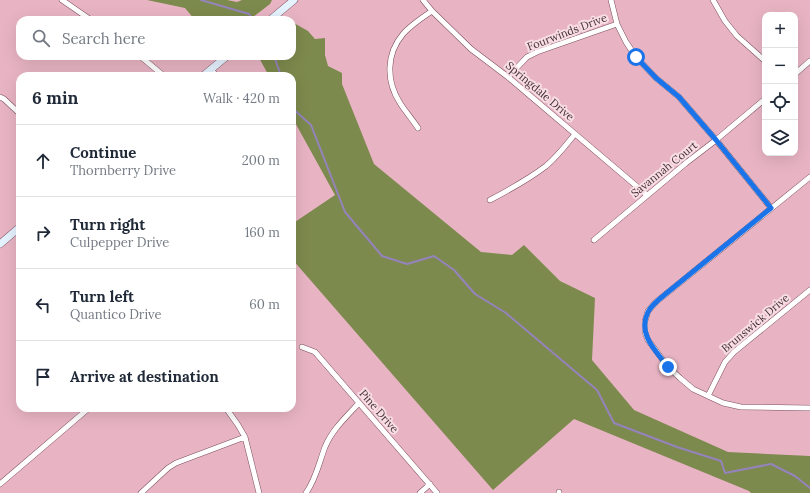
<!DOCTYPE html>
<html lang="en">
<head>
<meta charset="utf-8">
<style>
	body { margin:0; font-family:Lora,serif; background:#f2f2f3; color:#1f2937 }
	.controls { position:absolute; right:12px; top:12px; display:grid; overflow:hidden; border-radius:8px; box-shadow:0 4px 16px #0002 }
	.controls button { width:36px; height:36px; display:grid; place-items:center; padding:0; border:0; border-bottom:1px solid #e0e1e3; background:#fff; color:#1f2937; font:20px sans-serif }
	.stop { position:absolute; width:12px; height:12px; margin:-9px; border:3px solid #1a73e8; border-radius:50%; background:#fff }
	.stop.end { background:#1a73e8; border-color:#fff; box-shadow:0 1px 4px #0008 }
	.list { margin:0; padding:0; list-style:none }
	h2 { display:flex; justify-content:space-between; align-items:center; height:52px; margin:0; padding:0 16px; font-size:17px }
	h2 small { font-size:13px; font-weight:400; color:#747a83 }
	.list li { display:grid; grid-template-columns:26px 1fr auto; gap:12px; align-items:center; box-sizing:border-box; height:72px; padding:0 16px; border-top:1px solid #e0e1e3 }
	.list b { display:block; font-size:15px; white-space:nowrap }
	.list p { margin:0; font-size:13px; white-space:nowrap; color:#747a83 }
	.list em { font-size:13px; font-style:normal; color:#747a83 }
	.icon { flex:none; width:22px; height:22px; fill:none; stroke:currentColor; stroke-width:2; stroke-linecap:round; stroke-linejoin:round }
	.map { position:relative; flex:none; width:810px; height:493px; overflow:hidden }
	.search { position:absolute; background:#fff; box-shadow:0 4px 16px #0002; left:16px; top:16px; width:280px; height:44px; display:flex; align-items:center; gap:10px; box-sizing:border-box; padding:0 14px; border-radius:12px; color:#747a83; font-size:15px }
	.panel { position:absolute; background:#fff; box-shadow:0 4px 16px #0002; left:16px; top:72px; width:280px; height:340px; border-radius:12px }
	.map>svg:first-child { display:block }
</style>
</head>
<body>
<div class="map">
<svg width="810" height="493" viewBox="0 0 810 493">
	<rect width="100%" height="100%" fill="#e8b4c4"/>
	<path fill="#7d8a4d" d="M147,0H227L237,2L242,0H272L270,4L249,20H195L185,8Z
		M292,22L308,31L315,39L325,38V55L328,66L342,73V84L374,164L481,252L512,255L524,245L560,281L595,298L592,360L634,410L728,452L810,456V493H751L749,491L574,419L493,490L292,259V224L335,195L292,117V76H269L258,56H292Z"/>
	<g fill="none" stroke-linecap="round" stroke-linejoin="round">
		<path stroke="#9583bc" stroke-width="2" d="M201,0L249,14L251,17
			M274,56L281,76
			M292,108L311,125L345,212L382,256L407,264L434,256L454,270L475,294L506,313L597,390L614,423L677,447L721,461L725,473L771,464L795,476L810,488"/>
		<g stroke="#7c4f5d" stroke-width="6">
			<path id="street" d="M62,0L91,20
				M423,0L432,11L471,49L508,77L647,195
				M611,0L617,24L626,42L636,57L656,78L679,97L716,140L771,208
				M713,0L725,21L737,36L765,61
				M140,56L164,76
				M211,70L217,76
				M795,74L810,61
				M508,77L527,57L537,52L617,24
				M0,97L4,99L20,114
				M418,128C412,119 405,111 400,103C386,81 386,54 403,34C409,27 423,17 432,11
				M810,177L656,302L648,311L645,321V332L648,340L668,367L680,378L693,389L723,403L741,407L810,408
				M490,200C509,190 529,179 546,166C557,157 566,145 575,134
				M594,240L686,163L716,140L765,99
				M302,347L315,352L437,493
				M708,396L725,362L734,352L810,290
				M226,408L238,425L245,437L259,493
				M0,484L89,408
				M559,492V493
				M141,493L168,468L176,463L245,437
				M306,493C316,479 319,463 325,447C332,430 346,417 359,403
				M420,493L430,484"/>
		</g>
		<g stroke="#7c4f5d" stroke-width="8">
			<path id="secondary" d="M270,20L294,0
				M203,76L227,56
				M0,244L20,227"/>
		</g>
		<use href="#street" stroke="#fff" stroke-width="5"/>
		<use href="#secondary" stroke="#e5f3fe" stroke-width="7"/>
	</g>
	<g fill="none" stroke-linecap="round" stroke-linejoin="round">
		<path stroke="#1a73e8" stroke-width="5" d="M636,57L656,78L679,97L716,140L771,208L668,292C662,297 652,304 648,312C637,334 656,351 668,367"/>
	</g>
	<g text-anchor="middle" stroke-width="4" stroke-linejoin="round" paint-order="stroke">
		<g font-size="11" fill="#453137" stroke="#f8dde5">
			<text transform="translate(567 32) rotate(-21)" y="4">Fourwinds Drive</text>
			<text transform="translate(540 91) rotate(40)" y="4">Springdale Drive</text>
			<text transform="translate(664 169) rotate(-39)" y="4">Savannah Court</text>
			<text transform="translate(755 323) rotate(-40)" y="4">Brunswick Drive</text>
			<text transform="translate(379 411) rotate(49)" y="4">Pine Drive</text>
		</g>
	</g>
</svg>
<div class="controls">
<button>+</button>
<button>−</button>
<button><svg class="icon" aria-label="locate" viewBox="0 0 24 24"><circle cx="12" cy="12" r="6"/><path d="M12 2v4M12 18v4M2 12h4M18 12h4"/></svg></button>
<button><svg class="icon" aria-label="layers" viewBox="0 0 24 24"><path d="M12 4l9 5-9 5-9-5zM3 14l9 5 9-5"/></svg></button>
</div>
<div class="stop" style="left:636px;top:57px"></div>
<div class="stop end" style="left:668px;top:367px"></div>
<div class="search"><svg class="icon" aria-label="search" viewBox="0 0 24 24"><circle cx="10" cy="10" r="6"/><path d="M15 15l6 6"/></svg>Search here</div>
<section class="panel">
<h2>6 min<small>Walk · 420 m</small></h2>
<ul class="list">
<li><svg class="icon" aria-label="ahead" viewBox="0 0 24 24"><path d="M12 20V5M6 11l6-6 6 6"/></svg><div><b>Continue</b><p>Thornberry Drive</p></div><em>200 m</em></li>
<li><svg class="icon" aria-label="right" viewBox="0 0 24 24"><path d="M7 20v-9h11M14 6l5 5-5 5"/></svg><div><b>Turn right</b><p>Culpepper Drive</p></div><em>160 m</em></li>
<li><svg class="icon" aria-label="left" viewBox="0 0 24 24"><path d="M17 20v-9H6M10 6l-5 5 5 5"/></svg><div><b>Turn left</b><p>Quantico Drive</p></div><em>60 m</em></li>
<li><svg class="icon" aria-label="arrive" viewBox="0 0 24 24"><path d="M6 21V4h12l-3 4 3 4H6"/></svg><div><b>Arrive at destination</b></div></li>
</ul>
</section>
</div>
</body>
</html>
